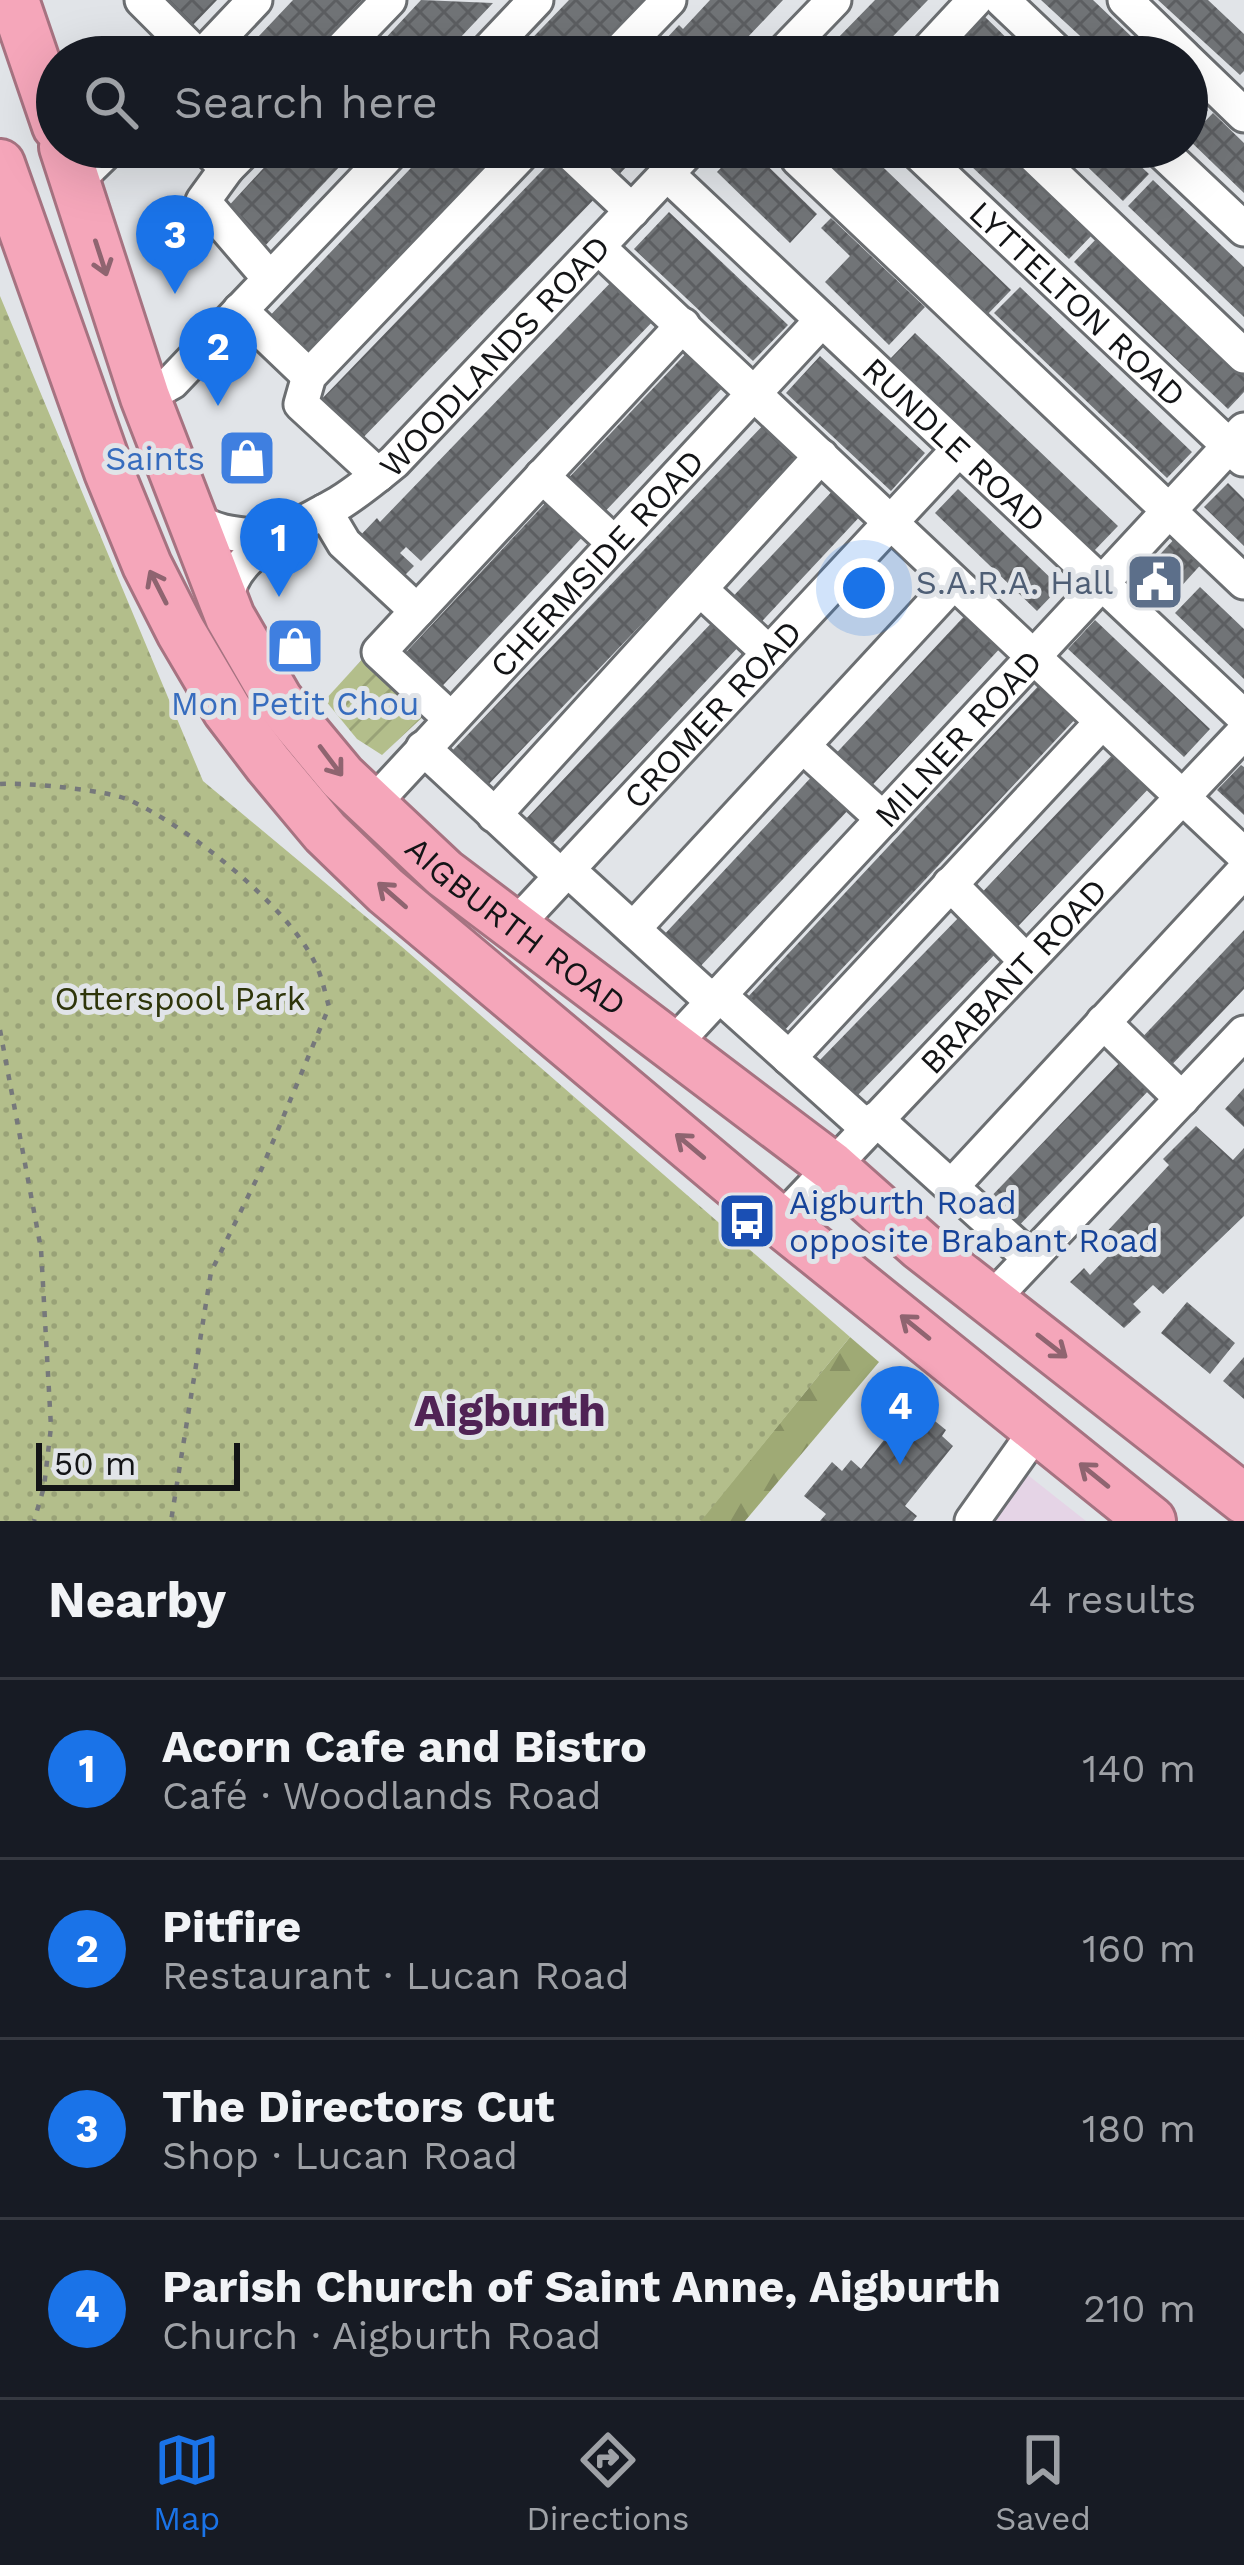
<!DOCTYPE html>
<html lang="en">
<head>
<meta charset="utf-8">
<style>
	body { margin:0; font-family:"Work Sans",sans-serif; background:#20242c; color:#f1f3f6 }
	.scale { position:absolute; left:36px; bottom:30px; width:204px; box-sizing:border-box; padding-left:12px; border:6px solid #131416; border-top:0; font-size:33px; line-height:42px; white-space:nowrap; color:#131416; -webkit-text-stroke:9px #e1e4e8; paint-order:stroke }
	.you { position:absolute; left:864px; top:588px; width:42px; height:42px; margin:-30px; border:9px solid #fff; border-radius:50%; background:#1a73e8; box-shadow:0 0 0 18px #1a73e833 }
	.badge { display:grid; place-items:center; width:78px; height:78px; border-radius:50%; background:#1a73e8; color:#fff; font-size:39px; font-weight:700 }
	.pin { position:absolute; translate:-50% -99px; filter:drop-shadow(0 3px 6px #0008) }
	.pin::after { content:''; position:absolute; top:63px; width:42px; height:36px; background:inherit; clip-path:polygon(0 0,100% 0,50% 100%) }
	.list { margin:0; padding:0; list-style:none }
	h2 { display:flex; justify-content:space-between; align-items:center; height:156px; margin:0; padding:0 48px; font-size:51px }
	h2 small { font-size:39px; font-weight:400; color:#9ea1a6 }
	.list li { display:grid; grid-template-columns:78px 1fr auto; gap:36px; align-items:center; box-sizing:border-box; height:180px; padding:0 48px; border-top:3px solid #363941 }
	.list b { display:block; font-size:45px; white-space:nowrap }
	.list p { margin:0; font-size:39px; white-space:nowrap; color:#9ea1a6 }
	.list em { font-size:39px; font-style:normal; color:#9ea1a6 }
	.icon { flex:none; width:66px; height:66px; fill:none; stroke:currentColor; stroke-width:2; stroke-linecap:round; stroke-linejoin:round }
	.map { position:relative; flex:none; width:1244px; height:1521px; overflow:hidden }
	.search { position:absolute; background:#171b24; box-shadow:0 12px 48px #0002; left:36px; right:36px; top:36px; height:132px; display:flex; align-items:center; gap:30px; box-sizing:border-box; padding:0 42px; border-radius:66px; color:#9ea1a6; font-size:45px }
	.sheet { height:876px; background:#171b24 }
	nav { display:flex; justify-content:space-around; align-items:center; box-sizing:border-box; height:168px; border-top:3px solid #363941; background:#171b24; font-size:33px; color:#9ea1a6 }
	nav a { display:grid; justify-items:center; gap:6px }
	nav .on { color:#1a73e8 }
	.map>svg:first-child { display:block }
</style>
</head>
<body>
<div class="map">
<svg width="1244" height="1521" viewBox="0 0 1244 1521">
	<defs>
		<pattern id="forest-firs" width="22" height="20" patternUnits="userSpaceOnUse" patternTransform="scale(3)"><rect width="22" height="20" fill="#9faa75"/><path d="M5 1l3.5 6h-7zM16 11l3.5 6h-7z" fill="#889164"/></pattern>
		<pattern id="park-dots" width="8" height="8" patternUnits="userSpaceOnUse" patternTransform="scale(3)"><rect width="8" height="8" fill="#b3be8b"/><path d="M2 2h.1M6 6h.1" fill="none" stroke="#99a277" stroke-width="1.8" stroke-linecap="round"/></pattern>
		<pattern id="garden-furrows" width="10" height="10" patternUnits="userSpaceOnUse" patternTransform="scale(3)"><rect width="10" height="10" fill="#b3be8b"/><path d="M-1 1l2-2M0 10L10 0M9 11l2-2" fill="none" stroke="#99a277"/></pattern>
		<pattern id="building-cross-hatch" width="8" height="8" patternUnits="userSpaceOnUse" patternTransform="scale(3)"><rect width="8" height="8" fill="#717477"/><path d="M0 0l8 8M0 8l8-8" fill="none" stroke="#5c5e61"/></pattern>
	</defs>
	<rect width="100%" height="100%" fill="#e1e4e8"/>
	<path fill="#e5d4e6" d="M1024,1472L1086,1521H992Z"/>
	<path fill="url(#forest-firs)" d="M850,1337L879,1362L745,1521H700Z"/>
	<path fill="url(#park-dots)" d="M0,296L203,781L401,946L850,1337L701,1521H0Z"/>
	<path fill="url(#garden-furrows)" d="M367,654L428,712L382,755L357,739L325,700Z"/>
	<path fill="url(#building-cross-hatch)" d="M165,0H217L192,26Z
		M293,0H362L308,57H239Z
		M421,0L493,3L442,57H368Z
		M569,0H644L591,57H514Z
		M710,0H783L729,57H649L679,25L683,29Z
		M875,0H928L873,57H850L834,42Z
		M1041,0H1093L1153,57H1103Z
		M1158,0H1208L1244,34V71L1240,75Z
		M977,9L1026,57H973L951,36Z
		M1187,89L1208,110L1187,134Z
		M1213,113L1244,143V193L1188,139Z
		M283,147H358L263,248L224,211Z
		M431,147H503L301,360L263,323Z
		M573,147H645L611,183Z
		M741,147H748L817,214L790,243L717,172Z
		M818,147H862L1011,290L986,316L813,151Z
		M951,147H1004L1094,233L1069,259Z
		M1067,147H1120L1149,174L1123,201Z
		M562,150L603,190L356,445L315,406Z
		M1153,180L1244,267V317L1128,206Z
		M669,212L788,325L753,361L634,249Z
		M831,218L925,307L889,345L825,282L850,256L821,228Z
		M1099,236L1244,375V392L1228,409L1074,262Z
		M616,277L657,317L421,561L406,547L400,553L414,566L402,578L356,540L377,518L380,522Z
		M1020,287L1192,452L1167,478L994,313Z
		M915,333L1118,526L1093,552L890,359Z
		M692,347L728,382L597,520L561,486Z
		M820,356L925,453L891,491L786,393Z
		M769,419L805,453L487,786L451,752Z
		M1228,483L1244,499V546L1204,507Z
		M838,485L865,511L753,631L725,605Z
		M958,489L1060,587L1037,611L935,513Z
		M552,496L589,530L431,698L395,664Z
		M1178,535L1205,560L1167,602L1139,577Z
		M1200,587L1244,629V679L1175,613Z
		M970,610L1005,643L863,795L828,762Z
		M718,616L744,641L549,847L523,822Z
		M1095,620L1210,729L1184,757L1068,649Z
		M1044,680L1080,714L782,1033L746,999Z
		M1117,750L1153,784L1008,937L972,903Z
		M1241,765L1244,767V815L1217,790Z
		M817,771L853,805L696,971L661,938Z
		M964,912L1001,948L856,1097L819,1061Z
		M1244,930V989L1163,1074L1134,1046Z
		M1123,1059L1152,1087L1012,1233L983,1205Z
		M1244,1088V1127L1225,1109Z
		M1196,1126L1233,1160L1244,1148V1216L1163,1294L1153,1285L1133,1304L1141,1312L1124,1328L1070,1282L1084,1268L1090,1275L1114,1250L1101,1238L1169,1165L1163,1159Z
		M1187,1302L1235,1343L1210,1374L1161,1333Z
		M1244,1357V1399L1223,1381Z
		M907,1411L925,1425L930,1417L946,1430L942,1436L953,1446L905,1506L917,1516L913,1521H820L826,1514L804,1496L832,1462L842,1471L851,1460L861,1469Z"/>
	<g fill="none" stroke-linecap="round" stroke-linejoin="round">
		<g stroke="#6b6e71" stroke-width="39">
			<g id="minor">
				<path d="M142,0L199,57"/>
				<path d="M1002,0L1062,57"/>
				<path d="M1125,0L1184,57"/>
				<path d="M201,57L255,0"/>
				<path d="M334,57L389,0"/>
				<path d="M482,57L536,0"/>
				<path d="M614,57L669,0"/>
				<path d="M779,57L834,0"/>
				<path d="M922,57L975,0"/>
				<path d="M1187,60L1244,115"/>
				<path d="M205,147L227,168L248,147"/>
				<path d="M564,147L632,211"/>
				<path d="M810,147L798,159L1244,582"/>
				<path id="s1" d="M912,147L1243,459"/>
				<path d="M1025,147L1244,356"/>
				<path d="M1157,147L1244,229"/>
				<path d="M227,168L203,201L270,279"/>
				<path id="s2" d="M666,173L1244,717"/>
				<path d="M76,181L111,147"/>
				<path d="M598,247L1244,855"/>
				<path d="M240,310L309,376"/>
				<path d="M145,397L172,382L396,147"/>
				<path d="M378,475L301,404L309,376L528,147"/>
				<path d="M542,476L614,543"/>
				<path d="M325,511L344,543L417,611"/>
				<path d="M187,513C211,535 241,535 272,537"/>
				<path d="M701,590L769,653"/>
				<path id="s3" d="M229,612C214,556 305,525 341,502C360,490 377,476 394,462L692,147"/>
				<path d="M450,718L379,652L683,325"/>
				<path d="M804,747L883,819"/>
				<path d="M423,748L562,877"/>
				<path id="s4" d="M372,805L822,320"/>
				<path d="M494,815L821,456"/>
				<path d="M568,870L712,1001"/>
				<path d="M950,884L1026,961"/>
				<path id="s5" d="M514,927L958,450"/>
				<path d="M633,929L953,583"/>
				<path d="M718,994L867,1128"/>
				<path d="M1103,1022L1182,1099"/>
				<path id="s6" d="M672,1046L1244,430"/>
				<path d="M789,1058L1101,723"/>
				<path d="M876,1119L1030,1258"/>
				<path d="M951,1187L1244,871"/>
				<path id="s7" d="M780,1222L1244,732"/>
				<path d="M992,1299L1244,1033"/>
				<path d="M972,1521L1038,1428"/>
			</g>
		</g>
		<g stroke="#a67381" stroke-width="54">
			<g id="highway">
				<path d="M14,0L57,126"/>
				<path id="s8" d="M64,147L145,397L230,617L278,700L342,777L444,873L831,1166L921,1246L1244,1499"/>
				<path d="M0,164L109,472L147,565L181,632L227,710L269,765L325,832L386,891L780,1222L1151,1521"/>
			</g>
		</g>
		<path stroke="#76787b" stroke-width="4.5" stroke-dasharray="6 9" stroke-linecap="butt" d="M337,709L398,711
			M0,784C24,782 107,790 129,800C187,826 287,905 315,963C322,976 325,993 329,1007L262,1168L211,1272L171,1521
			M0,1030L41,1249L51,1427L44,1487L34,1521"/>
		<use href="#minor" stroke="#fff" stroke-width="33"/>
		<use href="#highway" stroke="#f5a6ba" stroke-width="48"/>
	</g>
	<defs><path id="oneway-shaft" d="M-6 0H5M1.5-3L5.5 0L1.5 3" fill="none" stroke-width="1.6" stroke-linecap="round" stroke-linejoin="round" transform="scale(3)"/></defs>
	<g stroke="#8f6470">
		<use href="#oneway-shaft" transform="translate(101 258) rotate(72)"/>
		<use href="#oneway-shaft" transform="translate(158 587) rotate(-117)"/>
		<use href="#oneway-shaft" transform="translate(331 761) rotate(53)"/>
		<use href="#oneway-shaft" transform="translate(392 895) rotate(-139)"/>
		<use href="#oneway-shaft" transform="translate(690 1146) rotate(-140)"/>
		<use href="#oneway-shaft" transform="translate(915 1327) rotate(-141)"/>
		<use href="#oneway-shaft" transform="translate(1052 1346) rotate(38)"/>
		<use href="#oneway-shaft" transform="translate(1094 1475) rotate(-141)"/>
	</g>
	<defs>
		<g id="shop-square" transform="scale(3)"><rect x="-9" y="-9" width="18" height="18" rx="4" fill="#3f7fe0" stroke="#e1e4e8"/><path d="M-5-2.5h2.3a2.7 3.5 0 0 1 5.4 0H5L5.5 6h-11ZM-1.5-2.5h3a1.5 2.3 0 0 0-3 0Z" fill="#fff"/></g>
		<g id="civic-square" transform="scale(3)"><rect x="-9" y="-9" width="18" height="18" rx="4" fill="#5c6f8a" stroke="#e1e4e8"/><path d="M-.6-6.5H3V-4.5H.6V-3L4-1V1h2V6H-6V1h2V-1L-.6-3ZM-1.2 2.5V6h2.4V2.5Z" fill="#fff"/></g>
		<g id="bus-square" transform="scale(3)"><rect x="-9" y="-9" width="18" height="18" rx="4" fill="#1a4fb4" stroke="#e1e4e8"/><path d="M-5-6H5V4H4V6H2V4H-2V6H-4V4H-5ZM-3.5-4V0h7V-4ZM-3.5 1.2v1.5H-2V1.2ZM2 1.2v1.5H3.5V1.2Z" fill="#fff"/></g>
	</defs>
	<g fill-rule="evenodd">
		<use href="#shop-square" x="247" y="458"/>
		<use href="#civic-square" x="1155" y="582"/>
		<use href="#shop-square" x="295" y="646"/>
		<use href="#bus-square" x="747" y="1221"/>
	</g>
	<g text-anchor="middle" stroke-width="10" stroke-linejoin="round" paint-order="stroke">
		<g font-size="33" fill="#131416" stroke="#e1e4e8">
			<text dy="12" stroke="none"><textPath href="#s1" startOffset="228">LYTTELTON ROAD</textPath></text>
			<text dy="12" stroke="none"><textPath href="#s3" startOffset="381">WOODLANDS ROAD</textPath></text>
			<text dy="12" stroke="none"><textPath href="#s2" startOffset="396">RUNDLE ROAD</textPath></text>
			<text dy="12" stroke="none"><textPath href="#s4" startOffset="330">CHERMSIDE ROAD</textPath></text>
			<text dy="12" stroke="none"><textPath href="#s5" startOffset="291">CROMER ROAD</textPath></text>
			<text dy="12" stroke="none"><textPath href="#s6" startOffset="420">MILNER ROAD</textPath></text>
			<text dy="12" stroke="none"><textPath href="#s8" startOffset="924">AIGBURTH ROAD</textPath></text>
			<text dy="12" stroke="none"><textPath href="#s7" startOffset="339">BRABANT ROAD</textPath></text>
		</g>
		<g font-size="33" fill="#366cbe" stroke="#e1e4e8" text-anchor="end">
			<text x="205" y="470">Saints</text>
			<text x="295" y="715" text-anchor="middle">Mon Petit Chou</text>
		</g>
		<g font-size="33" fill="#4e5e75" stroke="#e1e4e8" text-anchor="end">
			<text x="1113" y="594">S.A.R.A. Hall</text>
		</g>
		<g font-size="33" fill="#2e350a" stroke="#e1e4e8">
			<text x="180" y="1010">Otterspool Park</text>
		</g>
		<g font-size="33" fill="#164399" stroke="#e1e4e8" text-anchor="start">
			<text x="789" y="1214">Aigburth Road<tspan x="789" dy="38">opposite Brabant Road</tspan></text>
		</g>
		<g font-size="45" font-weight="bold" fill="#502355" stroke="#e1e4e8">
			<text x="510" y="1426">Aigburth</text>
		</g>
	</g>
</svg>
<div class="scale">50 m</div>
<div class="you"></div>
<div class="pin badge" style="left:279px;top:597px">1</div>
<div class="pin badge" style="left:218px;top:406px">2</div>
<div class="pin badge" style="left:175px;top:294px">3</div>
<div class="pin badge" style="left:900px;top:1465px">4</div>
<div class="search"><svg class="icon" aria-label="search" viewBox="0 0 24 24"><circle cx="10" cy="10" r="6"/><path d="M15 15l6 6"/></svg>Search here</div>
</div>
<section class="sheet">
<h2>Nearby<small>4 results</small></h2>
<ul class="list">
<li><span class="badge">1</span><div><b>Acorn Cafe and Bistro</b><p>Café · Woodlands Road</p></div><em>140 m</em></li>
<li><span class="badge">2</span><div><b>Pitfire</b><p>Restaurant · Lucan Road</p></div><em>160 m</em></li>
<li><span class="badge">3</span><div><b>The Directors Cut</b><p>Shop · Lucan Road</p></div><em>180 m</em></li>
<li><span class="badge">4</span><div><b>Parish Church of Saint Anne, Aigburth</b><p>Church · Aigburth Road</p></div><em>210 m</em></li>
</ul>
</section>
<nav>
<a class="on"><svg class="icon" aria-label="map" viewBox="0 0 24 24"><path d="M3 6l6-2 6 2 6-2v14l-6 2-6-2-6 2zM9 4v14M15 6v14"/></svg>Map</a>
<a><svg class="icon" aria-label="directions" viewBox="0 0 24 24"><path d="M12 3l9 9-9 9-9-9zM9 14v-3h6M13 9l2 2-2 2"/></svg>Directions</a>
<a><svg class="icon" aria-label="saved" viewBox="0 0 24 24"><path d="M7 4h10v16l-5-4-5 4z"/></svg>Saved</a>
</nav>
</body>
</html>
